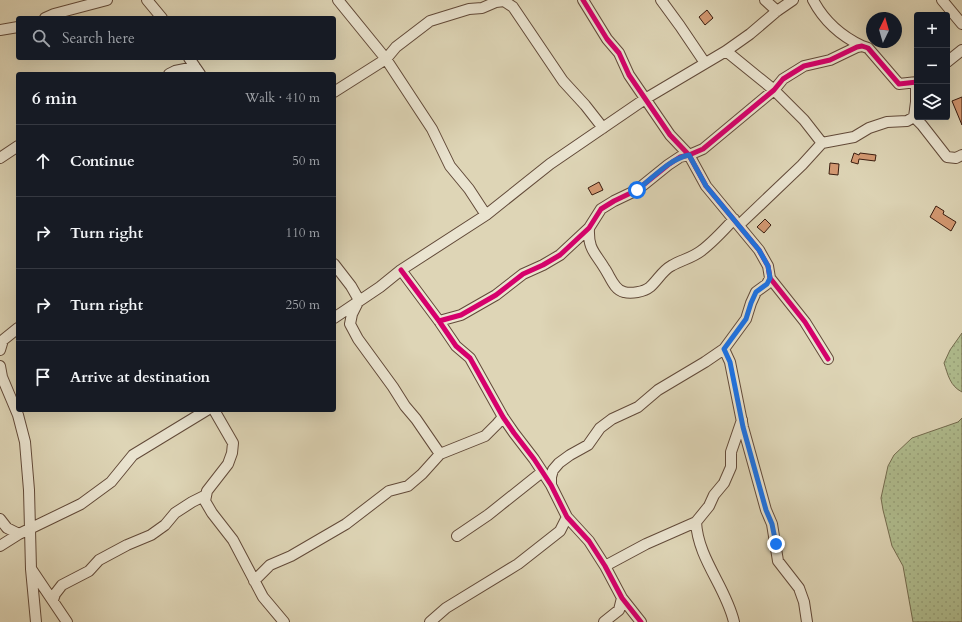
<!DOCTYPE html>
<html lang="en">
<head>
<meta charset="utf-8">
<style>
	body { margin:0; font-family:Cardo,serif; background:#20242c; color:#f1f3f6 }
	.controls { position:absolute; right:12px; top:12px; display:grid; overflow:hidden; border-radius:4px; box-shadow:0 4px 16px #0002 }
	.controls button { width:36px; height:36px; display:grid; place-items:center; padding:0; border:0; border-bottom:1px solid #363941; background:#171b24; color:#f1f3f6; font:20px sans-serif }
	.compass { position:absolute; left:866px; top:12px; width:36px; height:36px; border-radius:50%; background:#171b24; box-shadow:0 4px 16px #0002; rotate:5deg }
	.stop { position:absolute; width:12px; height:12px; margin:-9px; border:3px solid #1a73e8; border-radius:50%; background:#fff }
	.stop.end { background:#1a73e8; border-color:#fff; box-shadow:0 1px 4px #0008 }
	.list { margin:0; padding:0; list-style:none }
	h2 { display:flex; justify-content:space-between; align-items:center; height:52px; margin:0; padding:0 16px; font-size:17px }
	h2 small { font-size:13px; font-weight:400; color:#9ea1a6 }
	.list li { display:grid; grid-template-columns:26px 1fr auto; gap:12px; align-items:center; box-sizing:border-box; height:72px; padding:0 16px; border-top:1px solid #363941 }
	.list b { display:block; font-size:15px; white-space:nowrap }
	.list em { font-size:13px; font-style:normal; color:#9ea1a6 }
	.icon { flex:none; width:22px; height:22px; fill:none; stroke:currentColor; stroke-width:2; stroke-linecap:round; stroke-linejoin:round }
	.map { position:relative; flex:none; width:962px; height:622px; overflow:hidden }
	.search { position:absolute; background:#171b24; box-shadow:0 4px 16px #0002; left:16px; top:16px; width:320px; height:44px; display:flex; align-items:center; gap:10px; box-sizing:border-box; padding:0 14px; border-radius:4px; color:#9ea1a6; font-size:15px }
	.panel { position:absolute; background:#171b24; box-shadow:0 4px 16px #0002; left:16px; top:72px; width:320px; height:340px; border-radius:4px }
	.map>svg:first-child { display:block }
</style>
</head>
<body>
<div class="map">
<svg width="962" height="622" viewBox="0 0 962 622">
	<defs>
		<pattern id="grass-dots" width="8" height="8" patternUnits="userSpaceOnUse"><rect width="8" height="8" fill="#b0bd8f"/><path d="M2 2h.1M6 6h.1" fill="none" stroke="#98a27a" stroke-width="1.8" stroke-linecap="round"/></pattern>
	</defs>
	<rect width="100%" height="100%" fill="#ded5b6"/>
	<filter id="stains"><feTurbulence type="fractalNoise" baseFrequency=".005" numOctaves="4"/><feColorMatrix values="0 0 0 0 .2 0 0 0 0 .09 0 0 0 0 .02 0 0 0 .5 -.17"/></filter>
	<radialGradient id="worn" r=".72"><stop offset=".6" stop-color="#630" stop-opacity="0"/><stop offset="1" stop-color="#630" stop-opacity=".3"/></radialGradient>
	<path fill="url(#grass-dots)" stroke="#746c4f" d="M962,333V392C950,386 948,375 944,363L950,350Z
		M962,418V622H913L903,566L892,546L883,510L881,498L888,466L894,455L912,438L958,422Z"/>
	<path fill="#d49972" stroke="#391c0f" d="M707,10L713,18L705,25L699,17Z
		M962,97V125L952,101Z
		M854,153L859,155L860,153L876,155L875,161L859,159L858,164L851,162Z
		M830,163L839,164L838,175L829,174Z
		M599,182L603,190L592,195L588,188Z
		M936,206L944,211L943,214L956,222L951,231L930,217Z
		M765,219L771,225L764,233L757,227Z"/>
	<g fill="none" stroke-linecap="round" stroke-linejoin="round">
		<g stroke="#624a39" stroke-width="12">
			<path id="minor" d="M147,0L162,18
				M338,0L386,59L432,129L450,166L469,189L486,215
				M583,0L607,39L619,53L629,75L670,135L689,155L706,186L759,250L768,266L770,278L805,322L828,359
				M661,0L680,26L705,63
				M765,0L777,11
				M813,0C824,21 841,36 862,46
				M942,0L962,24
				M45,18L54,14L107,0
				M0,30L18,27
				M726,51L774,90L804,120L822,143
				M189,58L200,74
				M947,62L962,50
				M169,74L175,71L195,67
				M334,92L386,59L396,47L430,21L469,9L482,8L496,2L504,1L513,7L563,81L585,105L603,128
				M914,117L922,125L947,157L956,158L962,155
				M0,158L18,146
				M739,225L802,165L822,143L854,137L869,128L887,122L907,121L914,117L916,102V82
				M589,228C588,250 595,252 605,269C610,276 614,290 624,292C631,294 644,292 650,287C658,280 662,271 671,266C681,260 692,258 701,251C713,242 724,230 734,219
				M334,264L351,286L359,300L352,314L350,324L358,339L393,387L405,406L416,419L440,454
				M401,270L439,321L456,346L470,358L503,417L514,433L534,459L551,485L567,517L589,541L605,566L622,598L641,622
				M334,318L380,287L401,270L486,215L550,164L645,99L726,51L750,34L777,11L793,0
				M439,321L461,315L496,295L523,274L543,265L560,255L589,228L601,209L614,201L637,190L668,165L680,157L689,155L703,149L774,90L783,79L804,66L830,60L857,47L862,46L868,48L899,84L917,82
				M724,349L730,362L743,427L766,510L772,524L778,561L799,588L804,602L807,622
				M0,350L3,340L18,328
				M0,366L2,377L18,415L25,442L29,490L31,569L36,622
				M214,410L233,443L232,453L228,464L207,491L205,501L212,513L233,540L263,597L284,622
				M551,485V477L553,470L559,463L570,455L588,445L600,428L612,419L638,407L658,390L705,362L724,349L746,319L751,303L756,292L767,284L770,278
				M0,519L7,528L19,534
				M457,536L488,515L542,472
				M0,546L19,534L81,504L111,482L133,455L207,410
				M605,566L646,544L696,522
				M32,570L67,622
				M254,581L270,565L291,556L346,524L389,491L408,486L422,474L440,454L485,436L497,424L503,417
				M53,600L55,594L62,585L89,571L99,560L127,545L151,535L165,525L175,513L192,502L206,495
				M430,622L446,608L518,564L560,531L567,517
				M604,622L619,610L622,598
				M734,622C726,587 698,559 696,522L709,506L714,495L724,483L731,467V452L742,420"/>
		</g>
		<use href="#minor" stroke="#eae4d0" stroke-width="10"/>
		<g stroke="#eae4d0" stroke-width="8">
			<path id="cycleway" d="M583,0L607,39L619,53L629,75L670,135L689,155L706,186L759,250L768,266L770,278L805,322L828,359
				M401,270L439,321L456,346L470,358L503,417L514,433L534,459L551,485L567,517L589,541L605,566L622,598L641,622
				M439,321L461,315L496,295L523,274L543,265L560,255L589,228L601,209L614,201L637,190L668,165L680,157L689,155L703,149L774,90L783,79L804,66L830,60L857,47L862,46L868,48L899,84L917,82"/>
		</g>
		<use href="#cycleway" stroke="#d6006c" stroke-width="5"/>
	</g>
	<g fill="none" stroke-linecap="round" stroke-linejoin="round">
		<path stroke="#1a73e8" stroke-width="5" d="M637,190C653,178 669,159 689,155L706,186L759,250L768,266L770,278L767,284L756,292L751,303L746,319L724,349L730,362L743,427L766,510L772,524L776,544"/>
	</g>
	<rect width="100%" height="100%" filter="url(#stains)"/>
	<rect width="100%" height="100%" fill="url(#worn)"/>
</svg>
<div class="controls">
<button>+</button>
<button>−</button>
<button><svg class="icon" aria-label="layers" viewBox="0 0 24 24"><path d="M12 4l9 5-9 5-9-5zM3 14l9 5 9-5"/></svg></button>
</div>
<svg class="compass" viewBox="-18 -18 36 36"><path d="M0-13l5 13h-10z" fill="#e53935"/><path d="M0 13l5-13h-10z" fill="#9ea1a6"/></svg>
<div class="stop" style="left:637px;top:190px"></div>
<div class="stop end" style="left:776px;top:544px"></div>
<div class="search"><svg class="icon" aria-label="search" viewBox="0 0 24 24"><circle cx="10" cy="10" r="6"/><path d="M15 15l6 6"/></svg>Search here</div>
<section class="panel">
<h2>6 min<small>Walk · 410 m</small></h2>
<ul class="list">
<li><svg class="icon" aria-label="ahead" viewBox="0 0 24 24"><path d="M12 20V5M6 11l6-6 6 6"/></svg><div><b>Continue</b></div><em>50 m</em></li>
<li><svg class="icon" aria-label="right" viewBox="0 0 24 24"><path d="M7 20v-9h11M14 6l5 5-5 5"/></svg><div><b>Turn right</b></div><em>110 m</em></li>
<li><svg class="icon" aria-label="right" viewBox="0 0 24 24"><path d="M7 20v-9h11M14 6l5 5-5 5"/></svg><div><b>Turn right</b></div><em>250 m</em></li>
<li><svg class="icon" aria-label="arrive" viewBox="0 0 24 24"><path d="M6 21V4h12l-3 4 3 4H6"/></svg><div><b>Arrive at destination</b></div></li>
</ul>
</section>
</div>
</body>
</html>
